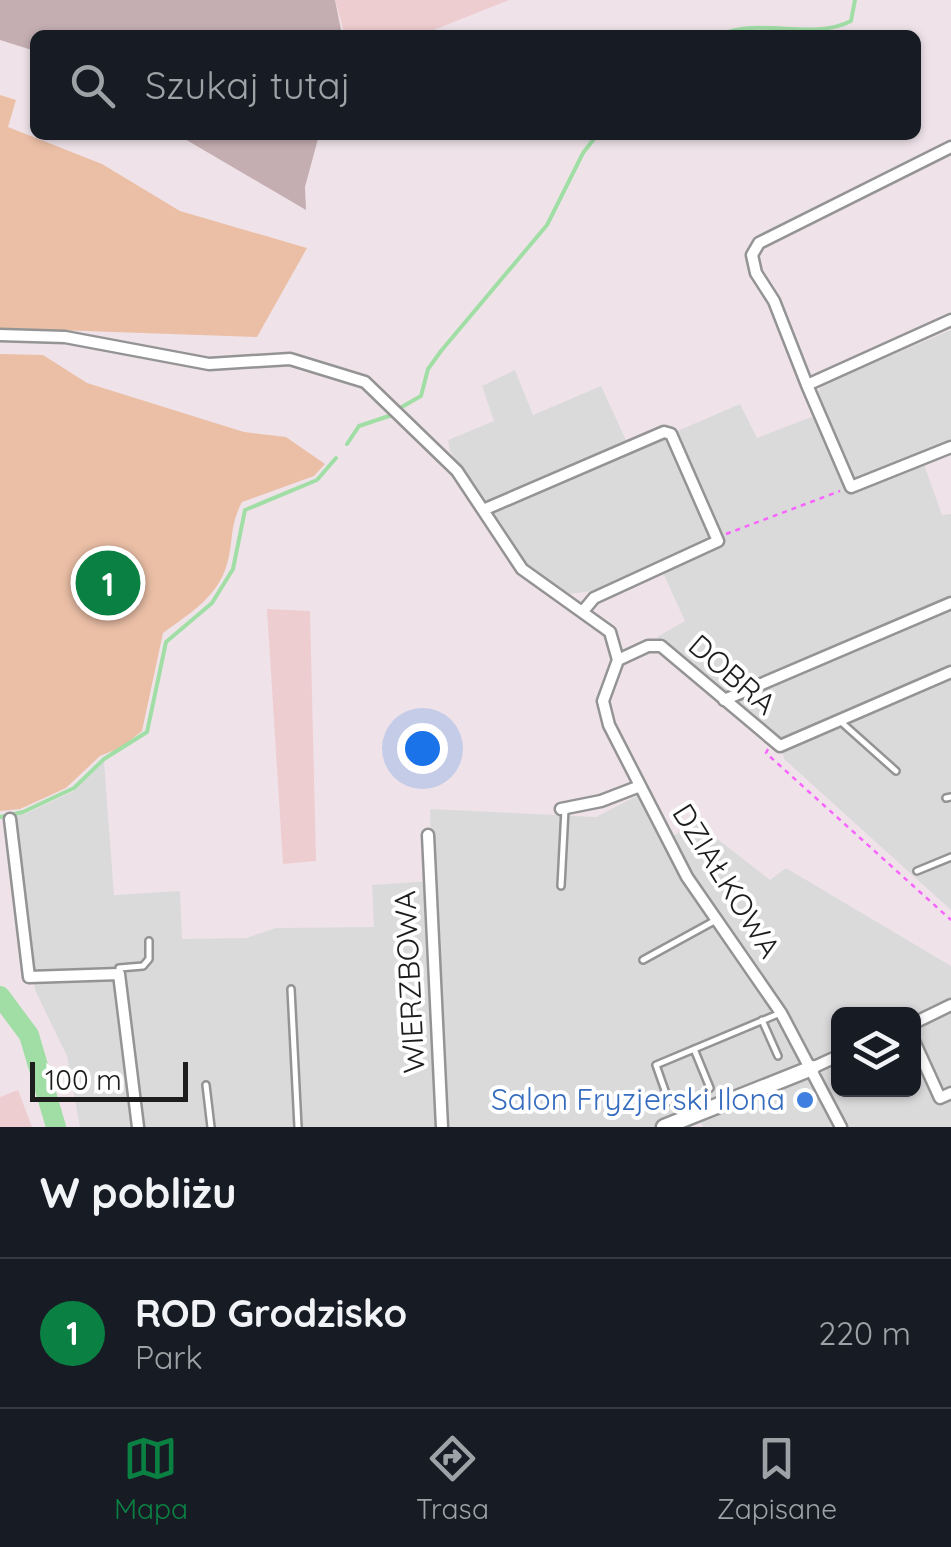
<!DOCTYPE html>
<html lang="pl">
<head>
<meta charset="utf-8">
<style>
	body { margin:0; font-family:Quicksand,sans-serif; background:#242831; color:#f1f3f6 }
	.controls { position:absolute; right:30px; bottom:30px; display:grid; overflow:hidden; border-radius:15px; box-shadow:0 2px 8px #0004 }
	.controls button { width:90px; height:90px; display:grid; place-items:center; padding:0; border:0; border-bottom:2px solid #363941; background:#171b24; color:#f1f3f6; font:50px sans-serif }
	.scale { position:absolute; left:30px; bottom:25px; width:158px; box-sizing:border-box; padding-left:10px; border:5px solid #1d1d1d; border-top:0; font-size:28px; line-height:35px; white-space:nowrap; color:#1d1d1d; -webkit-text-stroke:8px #fff; paint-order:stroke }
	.you { position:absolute; left:422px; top:748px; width:35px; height:35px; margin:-25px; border:8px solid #fff; border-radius:50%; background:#1a73e8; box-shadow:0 0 0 15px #1a73e833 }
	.badge { display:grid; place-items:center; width:65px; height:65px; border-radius:50%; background:#0b8043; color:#fff; font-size:32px; font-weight:700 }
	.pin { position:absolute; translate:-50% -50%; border:5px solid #fff; box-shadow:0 2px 10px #0006 }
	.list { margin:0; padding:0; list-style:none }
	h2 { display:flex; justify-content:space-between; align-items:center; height:130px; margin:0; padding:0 40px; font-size:42px }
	h2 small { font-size:32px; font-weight:400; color:#9ea1a6 }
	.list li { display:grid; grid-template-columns:65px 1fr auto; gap:30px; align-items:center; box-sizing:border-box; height:150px; padding:0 40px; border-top:2px solid #363941 }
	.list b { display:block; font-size:38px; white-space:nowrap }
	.list p { margin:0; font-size:32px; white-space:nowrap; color:#9ea1a6 }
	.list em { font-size:32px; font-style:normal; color:#9ea1a6 }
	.icon { flex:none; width:55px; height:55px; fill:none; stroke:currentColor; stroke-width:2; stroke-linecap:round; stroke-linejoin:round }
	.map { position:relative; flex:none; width:951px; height:1127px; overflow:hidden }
	.search { position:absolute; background:#171b24; box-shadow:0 2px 8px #0004; left:30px; right:30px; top:30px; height:110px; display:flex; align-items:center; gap:25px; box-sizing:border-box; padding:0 35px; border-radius:15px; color:#9ea1a6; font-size:38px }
	.sheet { height:280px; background:#171b24 }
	nav { display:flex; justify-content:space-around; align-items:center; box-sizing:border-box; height:140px; border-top:2px solid #363941; background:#171b24; font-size:28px; color:#9ea1a6 }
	nav a { display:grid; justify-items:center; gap:5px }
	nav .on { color:#0b8043 }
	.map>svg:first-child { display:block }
</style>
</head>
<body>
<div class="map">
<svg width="951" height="1127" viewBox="0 0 951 1127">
	<rect width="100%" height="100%" fill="#efe3e9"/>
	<path fill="#dbdadb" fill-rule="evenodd" d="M951,330V445L921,456L942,515L951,514V910L784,759L779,739L657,637L685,621L658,562L592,591L569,594L522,561L450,451L448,440L494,421L482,386L515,370L533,415L601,386L631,451L740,404L757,438L824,412L817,393L822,385Z
		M104,762L114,895L180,891L182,939L246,938L276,928L374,927L372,885L432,881L430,809L596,817L650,789L674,836L693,820L770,880L786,868L951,966V1127H703L701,1122L690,1127H80L67,1056L35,990L13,815L25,814L74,791ZM838,1014H914V1090H838Z"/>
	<path fill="#c4aeb1" d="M0,0H335L342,35H35V51L0,40Z
		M178,135H319L305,187L306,210Z"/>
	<path fill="#eecdd0" d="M335,0H509L421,35H345Z
		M267,609L310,611L316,861L283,864Z
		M18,1090L32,1127H0V1097Z"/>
	<path fill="#ebbfa6" d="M0,95L16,100L8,127L102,164L180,211L307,248L257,337L0,328Z
		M0,354L43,355L87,383L244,432L286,437L325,464L314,476L242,502C229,527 234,540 227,564C218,597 189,614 163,633L142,731L122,747L100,756L66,788L20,809L0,811Z"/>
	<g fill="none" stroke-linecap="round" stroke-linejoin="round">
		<path stroke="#a1dea6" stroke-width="4" d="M720,35C761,17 812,41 851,21L855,0
			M400,408L421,396L428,369L441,351L547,225L583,153L597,135
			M347,444L359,426L392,415
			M0,817L23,812L74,788L104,759L147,732L166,642L212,603L233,569L245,510L317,480L336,458"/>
		<path stroke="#a1dea6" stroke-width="20" d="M0,996L29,1035L56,1127"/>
		<g stroke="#949494" stroke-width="10">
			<path id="service" d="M840,721L896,771
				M946,798L951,797
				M917,871L951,857
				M561,886L565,809
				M643,960L716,920
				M119,973V968L143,966L149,959V941
				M291,989L298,1127
				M762,1020L778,1056
				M694,1049L710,1088
				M206,1085L211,1127
				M669,1102L656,1065L778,1014"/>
		</g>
		<g stroke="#949494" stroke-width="15">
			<path id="minor" d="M951,320L807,385L851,487L951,447
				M0,335L65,337L209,364L290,359L365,382L457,471L522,569L610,632L618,660L603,701L609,725L687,877L781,1013L841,1127
				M807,385L774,301L756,273L752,255L759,243L951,147
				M483,510L664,432L671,434L718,541L594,598L584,610
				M618,660L648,646H661L780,746L951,672
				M724,700L951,603
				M561,809L601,801L640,786
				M10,819L29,977L119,974L138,1127
				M428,835L442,1127
				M914,1023L951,1005
				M914,1041L940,1098L951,1093
				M812,1068L838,1056"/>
		</g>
		<g stroke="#949494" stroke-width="19">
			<path id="tertiary" d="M664,1127L812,1068"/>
		</g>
		<path stroke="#f764fe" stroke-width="2.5" stroke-dasharray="5 5" stroke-linecap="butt" d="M726,534L840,491
			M768,749L766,753L951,920"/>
		<use href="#service" stroke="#fff" stroke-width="5"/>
		<use href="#minor" stroke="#fff" stroke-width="10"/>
		<use href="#tertiary" stroke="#fff" stroke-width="14"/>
	</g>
	<circle fill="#3f7fe0" stroke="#fff" stroke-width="4" cx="805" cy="1100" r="10"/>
	<g text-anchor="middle" stroke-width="8" stroke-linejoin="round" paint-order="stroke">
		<g font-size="30" fill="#1d1d1d" stroke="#fff">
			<text transform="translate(732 675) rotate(41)" y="10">DOBRA</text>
			<text transform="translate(726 881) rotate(58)" y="10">DZIAŁKOWA</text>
			<text transform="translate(410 982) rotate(-93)" y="10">WIERZBOWA</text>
		</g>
		<g font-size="30" fill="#366cbe" stroke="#fff" text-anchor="end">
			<text x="785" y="1110">Salon Fryzjerski Ilona</text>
		</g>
	</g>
</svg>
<div class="controls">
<button><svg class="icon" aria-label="layers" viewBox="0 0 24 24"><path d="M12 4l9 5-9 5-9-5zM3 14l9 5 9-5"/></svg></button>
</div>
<div class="scale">100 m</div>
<div class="you"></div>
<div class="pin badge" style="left:108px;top:583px">1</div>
<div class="search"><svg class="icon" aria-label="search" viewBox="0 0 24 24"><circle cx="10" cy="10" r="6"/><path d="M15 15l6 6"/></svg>Szukaj tutaj</div>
</div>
<section class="sheet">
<h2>W pobliżu<small></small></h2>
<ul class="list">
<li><span class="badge">1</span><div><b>ROD Grodzisko</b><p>Park</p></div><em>220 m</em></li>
</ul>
</section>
<nav>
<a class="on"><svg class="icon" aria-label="map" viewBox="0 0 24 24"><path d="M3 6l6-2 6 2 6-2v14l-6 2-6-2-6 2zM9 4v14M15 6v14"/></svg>Mapa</a>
<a><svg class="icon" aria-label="directions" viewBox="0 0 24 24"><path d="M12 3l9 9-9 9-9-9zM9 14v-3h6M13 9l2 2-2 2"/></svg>Trasa</a>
<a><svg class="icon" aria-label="saved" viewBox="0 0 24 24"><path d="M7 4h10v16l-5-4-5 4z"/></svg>Zapisane</a>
</nav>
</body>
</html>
